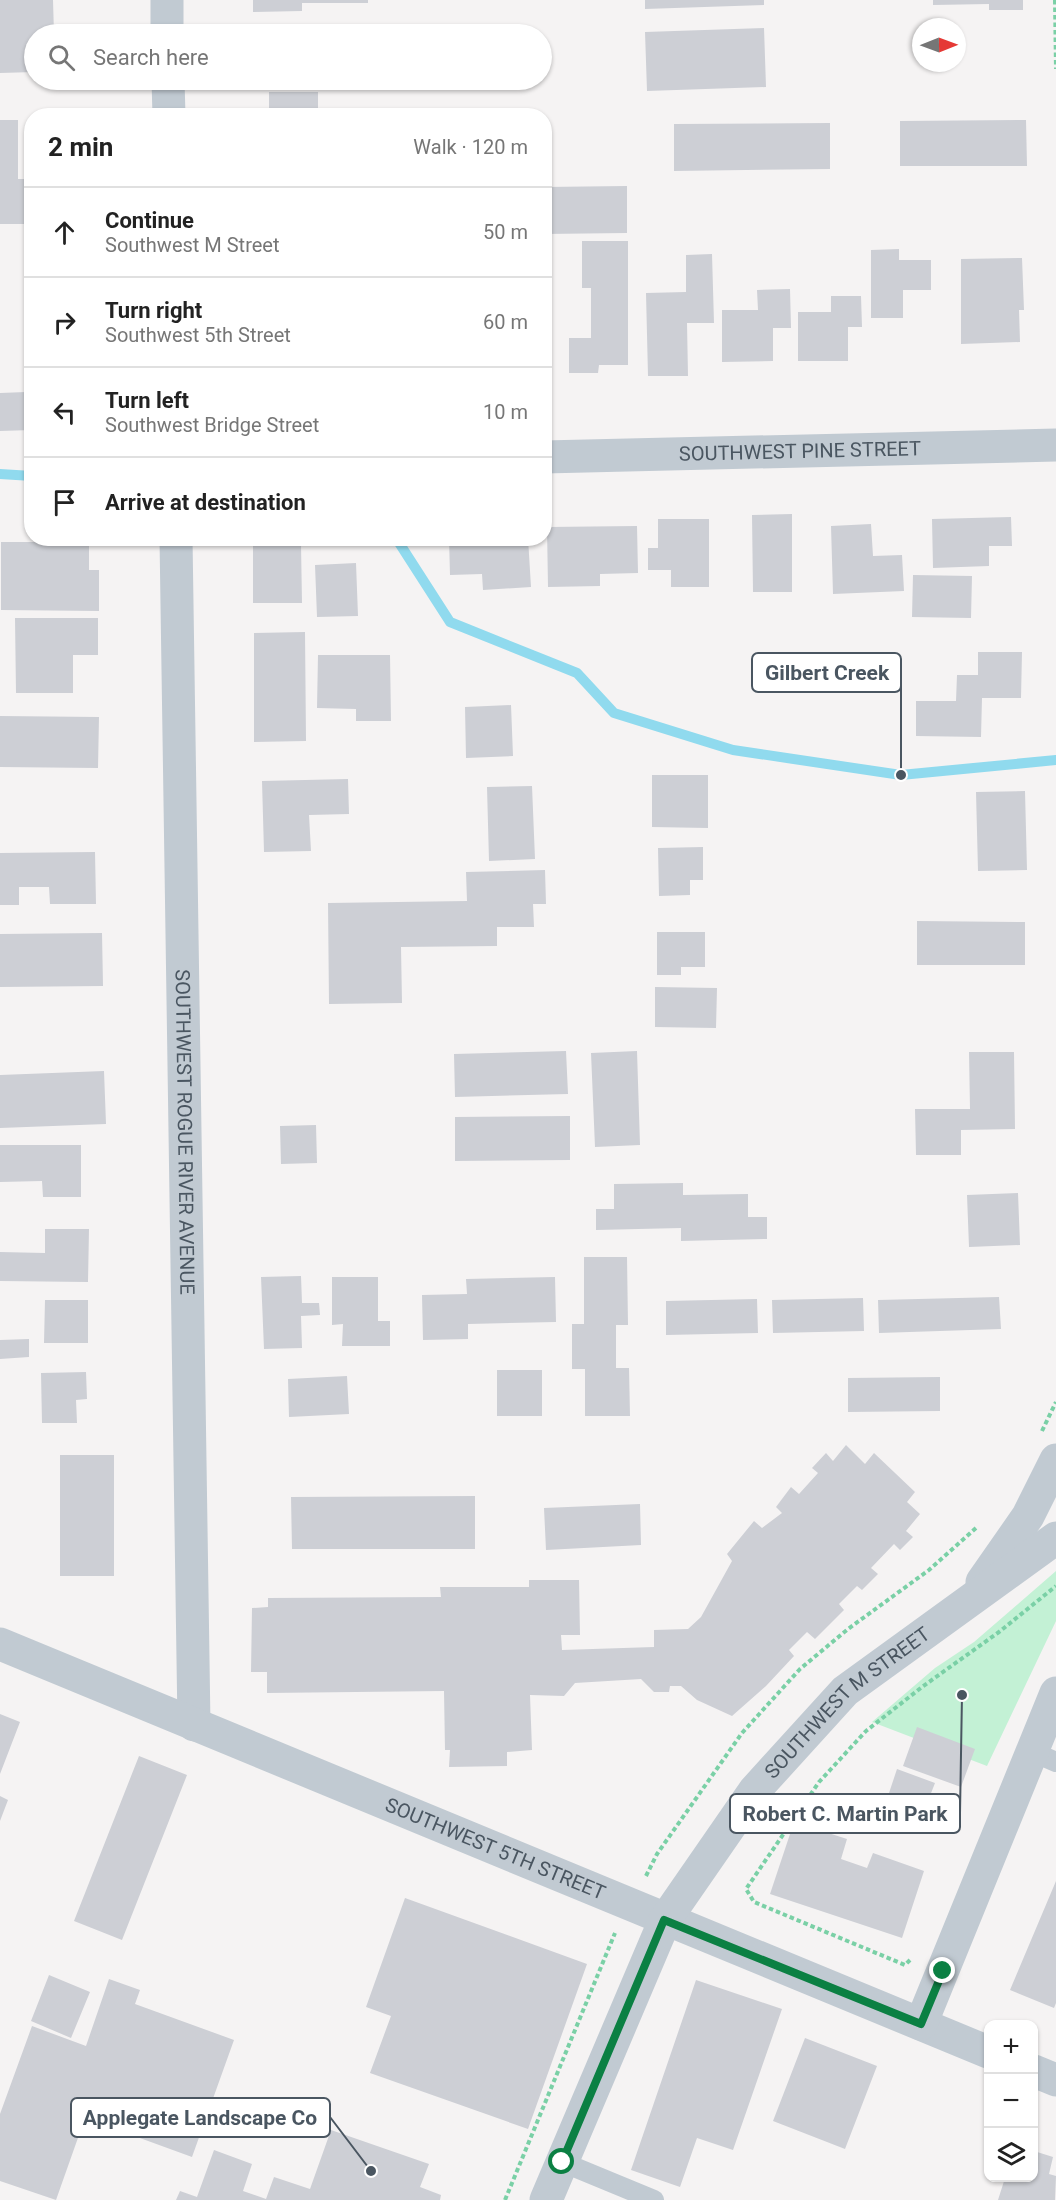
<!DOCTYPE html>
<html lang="en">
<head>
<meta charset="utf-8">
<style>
	body { margin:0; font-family:Roboto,sans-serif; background:#f2f2f2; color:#222 }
	.controls { position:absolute; right:18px; bottom:18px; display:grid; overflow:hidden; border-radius:12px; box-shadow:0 2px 4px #0004 }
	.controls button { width:54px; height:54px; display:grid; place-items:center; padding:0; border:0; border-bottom:2px solid #e0e0e0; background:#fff; color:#222; font:30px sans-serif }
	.compass { position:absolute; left:912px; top:18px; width:54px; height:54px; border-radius:50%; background:#fff; box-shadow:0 2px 4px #0004; rotate:89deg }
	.stop { position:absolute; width:18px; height:18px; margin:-14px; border:4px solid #0b8043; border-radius:50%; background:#fff }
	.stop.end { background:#0b8043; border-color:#fff; box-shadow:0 2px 6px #0008 }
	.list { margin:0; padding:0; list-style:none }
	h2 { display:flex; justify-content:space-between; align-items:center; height:78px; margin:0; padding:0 24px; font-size:26px }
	h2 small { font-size:20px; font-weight:400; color:#767676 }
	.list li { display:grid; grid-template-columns:39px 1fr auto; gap:18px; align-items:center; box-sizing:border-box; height:90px; padding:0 24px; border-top:2px solid #e0e0e0 }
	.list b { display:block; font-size:22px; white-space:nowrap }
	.list p { margin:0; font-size:20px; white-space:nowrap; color:#767676 }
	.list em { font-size:20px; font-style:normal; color:#767676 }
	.icon { flex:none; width:33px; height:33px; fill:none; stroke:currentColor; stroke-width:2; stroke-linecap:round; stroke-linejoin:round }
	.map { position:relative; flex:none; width:1056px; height:2200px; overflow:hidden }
	.search { position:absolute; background:#fff; box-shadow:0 2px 4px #0004; left:24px; top:24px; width:528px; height:66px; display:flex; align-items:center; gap:15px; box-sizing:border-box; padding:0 21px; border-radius:33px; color:#767676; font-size:22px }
	.panel { position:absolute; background:#fff; box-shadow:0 2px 4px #0004; left:24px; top:108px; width:528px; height:438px; border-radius:24px }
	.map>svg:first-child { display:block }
</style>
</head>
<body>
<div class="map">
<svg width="1056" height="2200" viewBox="0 0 1056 2200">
	<rect width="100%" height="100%" fill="#f5f3f3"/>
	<path fill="#c3f1d5" d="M1056,1571V1621L987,1766L872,1722L935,1668L974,1642Z"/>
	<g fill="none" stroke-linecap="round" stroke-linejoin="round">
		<path stroke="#90daee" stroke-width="10" d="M0,474L32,476
			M396,538L450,622L577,673L614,713L733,750L901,775L1056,760"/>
	</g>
	<path fill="#cdcfd5" d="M0,0H53L54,34H34V72L0,73Z
		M253,0H368V3H302V11L253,12Z
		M645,0H764V5L645,9Z
		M933,0H1023V10H989V4L933,5Z
		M764,28L766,87L647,91L645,32Z
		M269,92H318V116H269Z
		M0,120H18V179H32V224H0Z
		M1026,120L1027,166H900V121Z
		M830,123V169L674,171V124Z
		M627,186V233L544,234V187Z
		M582,241H628V365H599L598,373H569V338H591V288H582Z
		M899,249V260H931V290H903V318H871V250Z
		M712,254L714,323H687L688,376H648L646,293L686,292V255Z
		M1022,258L1024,310H1019L1020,342L961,344V259Z
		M25,283H32V330L24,329Z
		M790,289L791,328H773V361L722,362V310H758L757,290Z
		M831,296H861L862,327H848V361H798V312H831Z
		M26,364H32V430L0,431V393L26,392Z
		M792,514V592H753L752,515Z
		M1011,517L1012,546H989V566L933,568L932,519Z
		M658,519H709V587H671V570H648V548H658Z
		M871,524L873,556L902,555L904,591L833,594L831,526Z
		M637,526L638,573L600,574V586L548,587L547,527Z
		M449,538H528L531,587L483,590L482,574L450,575Z
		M1,542H89V570H99V611L1,610Z
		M253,544H301L302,603H253Z
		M356,563L358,616L317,617L315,565Z
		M913,575L972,576L971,618L912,617Z
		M15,618H98V655H73V693H16Z
		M305,632L306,741L254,742V633Z
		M978,652H1022L1021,698H982L981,737L916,736V701H956L957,675H978Z
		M318,655H390L391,721H356V709L317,708Z
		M511,705L513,756L466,758L465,707Z
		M0,716L99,717L98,768L0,767Z
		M652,775H708V828L652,827Z
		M348,779L349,814L309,815L311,851L264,852L262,781Z
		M532,786L535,859L489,861L487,787Z
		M1025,791L1027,870L978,871L976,792Z
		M703,847V880H690V895L659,896L658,848Z
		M95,852L96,904H50L49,887H19V905H0V853Z
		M545,870L546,904H533L534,927H497V946L401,947L402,1003L329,1004L328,903L467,901L466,872Z
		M917,921L1025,922V965H917Z
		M657,932H705V967H681V975H657Z
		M102,933L103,986L0,987V934Z
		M655,987L717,988L716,1028L655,1027Z
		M566,1051L568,1094L455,1097L454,1054Z
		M637,1051L640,1145L595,1147L591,1053Z
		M969,1052H1014L1015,1129L961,1130V1155H916L915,1109H970Z
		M104,1071L106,1124L0,1128V1075Z
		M570,1116V1160L455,1161V1117Z
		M316,1125L317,1163L281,1164L280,1126Z
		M0,1145H81V1197H43L42,1181L0,1182Z
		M683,1183V1195L748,1194V1217H767V1239L681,1241V1228L596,1230V1209H614V1184Z
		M1018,1193L1020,1245L969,1247L967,1195Z
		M45,1229H89L88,1282L0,1281V1252L45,1253Z
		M584,1257H627L628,1325H616V1368H629L630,1416H585V1369H572V1324H584Z
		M301,1276L302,1303H319L320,1315L301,1316L302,1348L264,1349L261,1277Z
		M332,1277H378V1321H390V1346H342L343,1324L332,1325Z
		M555,1277L556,1322L468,1324V1339L423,1340L422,1295L467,1294L466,1279Z
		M999,1297L1001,1329L879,1333L878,1300Z
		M863,1298L864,1331L773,1333L772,1300Z
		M757,1299L758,1333L666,1335V1301Z
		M45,1300H88V1343H44Z
		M29,1339V1357L0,1359V1340Z
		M497,1370H542V1416H497Z
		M86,1372L87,1399L76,1400L77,1423H42L41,1373Z
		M347,1376L349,1414L289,1417L288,1379Z
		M940,1377V1411L848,1412V1378Z
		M846,1445L865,1464L874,1453L915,1492L907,1502L920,1514L906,1531L913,1537L900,1550L894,1544L871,1568L878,1574L862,1590L857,1586L839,1604L844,1610L815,1639L807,1632L789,1650L794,1656L766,1686L732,1716L697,1700L681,1686H670L669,1692H654L641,1679L575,1683L564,1696L530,1695L532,1750L507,1752V1766L449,1767L450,1750H445L444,1691L267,1693V1672H251L252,1608L268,1607V1598L441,1597L440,1587H529V1580H579L580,1635H561L562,1650L654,1647V1630L688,1629L701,1617L732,1561L727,1554L754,1521L762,1528L782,1513L776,1507L791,1487L799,1494L818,1473L812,1468L826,1453L833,1461Z
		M60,1455H114V1576H60Z
		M475,1496V1549H292L291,1497Z
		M640,1504L641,1545L546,1550L544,1508Z
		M0,1714L20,1722L0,1774Z
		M917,1727L975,1749L961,1787L903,1766Z
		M139,1756L187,1775L122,1940L74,1921Z
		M897,1769L935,1783L926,1806L889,1793Z
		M0,1796L8,1800L0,1821Z
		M794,1822L847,1839L841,1859L867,1868L873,1853L924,1871L902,1938L770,1894Z
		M1056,1881V2003L1054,2008L1010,1990Z
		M405,1898L587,1964L528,2129L370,2073L391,2016L366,2007Z
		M49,1975L90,1992L71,2038L31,2021Z
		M109,1979L140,1990L135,2004L234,2040L192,2157L85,2118L56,2200L0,2181V2114L32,2026L86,2046Z
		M696,1980L782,2009L733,2150L697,2138L680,2187L631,2170Z
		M805,2038L877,2066L845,2149L773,2121Z
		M331,2130L429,2164L420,2187L441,2195L440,2200H176L180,2191L197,2197L214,2150L252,2164L243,2191L266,2199L274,2177L310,2189Z
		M1034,2151L1053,2157L1049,2174L1056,2176L1055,2200H998L1005,2178H1034Z"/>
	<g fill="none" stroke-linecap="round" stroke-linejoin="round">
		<path stroke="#7ad0a6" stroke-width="4" stroke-dasharray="4.5 3" stroke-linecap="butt" d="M1055,0L1056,69
			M1042,1431L1056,1402
			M646,1876L657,1854L742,1733L800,1669L848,1629L929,1570L976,1528
			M910,1960L905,1965L754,1902L746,1889L819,1782L866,1731L922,1687L999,1632L1056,1586
			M505,2200L615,1933"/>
		<path stroke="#c1cad2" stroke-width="20" d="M1033,1752L1056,1762
			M562,2162L654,2200"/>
		<g stroke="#c1cad2" stroke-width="33">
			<path d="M167,0V34"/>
			<path d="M168,80L169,116"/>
			<path id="s1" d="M544,457L1056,445"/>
			<path id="s2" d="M176,538L194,1725"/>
			<path id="s3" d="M0,1644L988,2052"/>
			<path d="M921,2024L1056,1693"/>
			<path d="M1034,2071L1056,2080"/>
		</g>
		<g stroke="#c1cad2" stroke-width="33">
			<path d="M982,1582L1028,1516L1056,1460"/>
			<path id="s4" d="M546,2200L665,1920L755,1790L845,1691L1056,1538"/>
		</g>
	</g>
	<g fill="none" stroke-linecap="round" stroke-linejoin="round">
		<path stroke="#0b8043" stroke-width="8" d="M562,2162L664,1920L921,2024L943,1971"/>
	</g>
	<g text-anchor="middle" stroke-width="4.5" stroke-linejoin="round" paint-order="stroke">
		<g font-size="20" fill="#4a5661" stroke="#fff">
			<text dy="7" stroke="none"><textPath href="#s1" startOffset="256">SOUTHWEST PINE STREET</textPath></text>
			<text dy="7" stroke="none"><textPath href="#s2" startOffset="594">SOUTHWEST ROGUE RIVER AVENUE</textPath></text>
			<text dy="7" stroke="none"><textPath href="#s4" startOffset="590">SOUTHWEST M STREET</textPath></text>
			<text dy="7" stroke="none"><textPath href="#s3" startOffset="536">SOUTHWEST 5TH STREET</textPath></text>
		</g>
	</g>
	<path fill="none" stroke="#4a5661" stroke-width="2" d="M901 775L901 673M962 1695L960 1813M371 2171L330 2117"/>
	<g fill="#4a5661" stroke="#fff" stroke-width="2">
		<circle cx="901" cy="775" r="6"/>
		<circle cx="962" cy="1695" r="6"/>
		<circle cx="371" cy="2171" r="6"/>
	</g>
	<g fill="#fff" stroke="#4a5661" stroke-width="2">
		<rect x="752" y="653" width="149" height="39" rx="6"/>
		<rect x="730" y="1794" width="230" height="39" rx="6"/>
		<rect x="71" y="2098" width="259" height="39" rx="6"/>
	</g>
	<g font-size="21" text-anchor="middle" font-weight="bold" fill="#4a5661">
		<text x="827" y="680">Gilbert Creek</text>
		<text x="845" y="1821">Robert C. Martin Park</text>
		<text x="200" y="2125">Applegate Landscape Co</text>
	</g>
</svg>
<div class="controls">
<button>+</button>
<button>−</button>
<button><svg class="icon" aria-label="layers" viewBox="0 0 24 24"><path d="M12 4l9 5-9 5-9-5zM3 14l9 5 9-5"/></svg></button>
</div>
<svg class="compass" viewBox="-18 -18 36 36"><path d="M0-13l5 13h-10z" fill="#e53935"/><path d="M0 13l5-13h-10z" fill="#767676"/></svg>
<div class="stop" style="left:562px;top:2162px"></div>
<div class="stop end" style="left:943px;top:1971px"></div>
<div class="search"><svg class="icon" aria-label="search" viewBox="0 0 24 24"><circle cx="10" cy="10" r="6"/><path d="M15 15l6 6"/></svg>Search here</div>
<section class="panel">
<h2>2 min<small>Walk · 120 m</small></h2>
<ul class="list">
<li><svg class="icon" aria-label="ahead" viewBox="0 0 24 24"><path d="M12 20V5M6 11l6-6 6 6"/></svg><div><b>Continue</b><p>Southwest M Street</p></div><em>50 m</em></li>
<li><svg class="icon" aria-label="right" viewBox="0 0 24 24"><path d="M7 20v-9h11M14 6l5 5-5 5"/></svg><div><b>Turn right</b><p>Southwest 5th Street</p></div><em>60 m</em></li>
<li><svg class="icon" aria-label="left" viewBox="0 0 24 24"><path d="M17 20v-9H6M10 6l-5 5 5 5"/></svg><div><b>Turn left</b><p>Southwest Bridge Street</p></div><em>10 m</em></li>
<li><svg class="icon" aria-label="arrive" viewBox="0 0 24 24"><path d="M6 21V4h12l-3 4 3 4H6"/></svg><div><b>Arrive at destination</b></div></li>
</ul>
</section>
</div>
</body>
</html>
